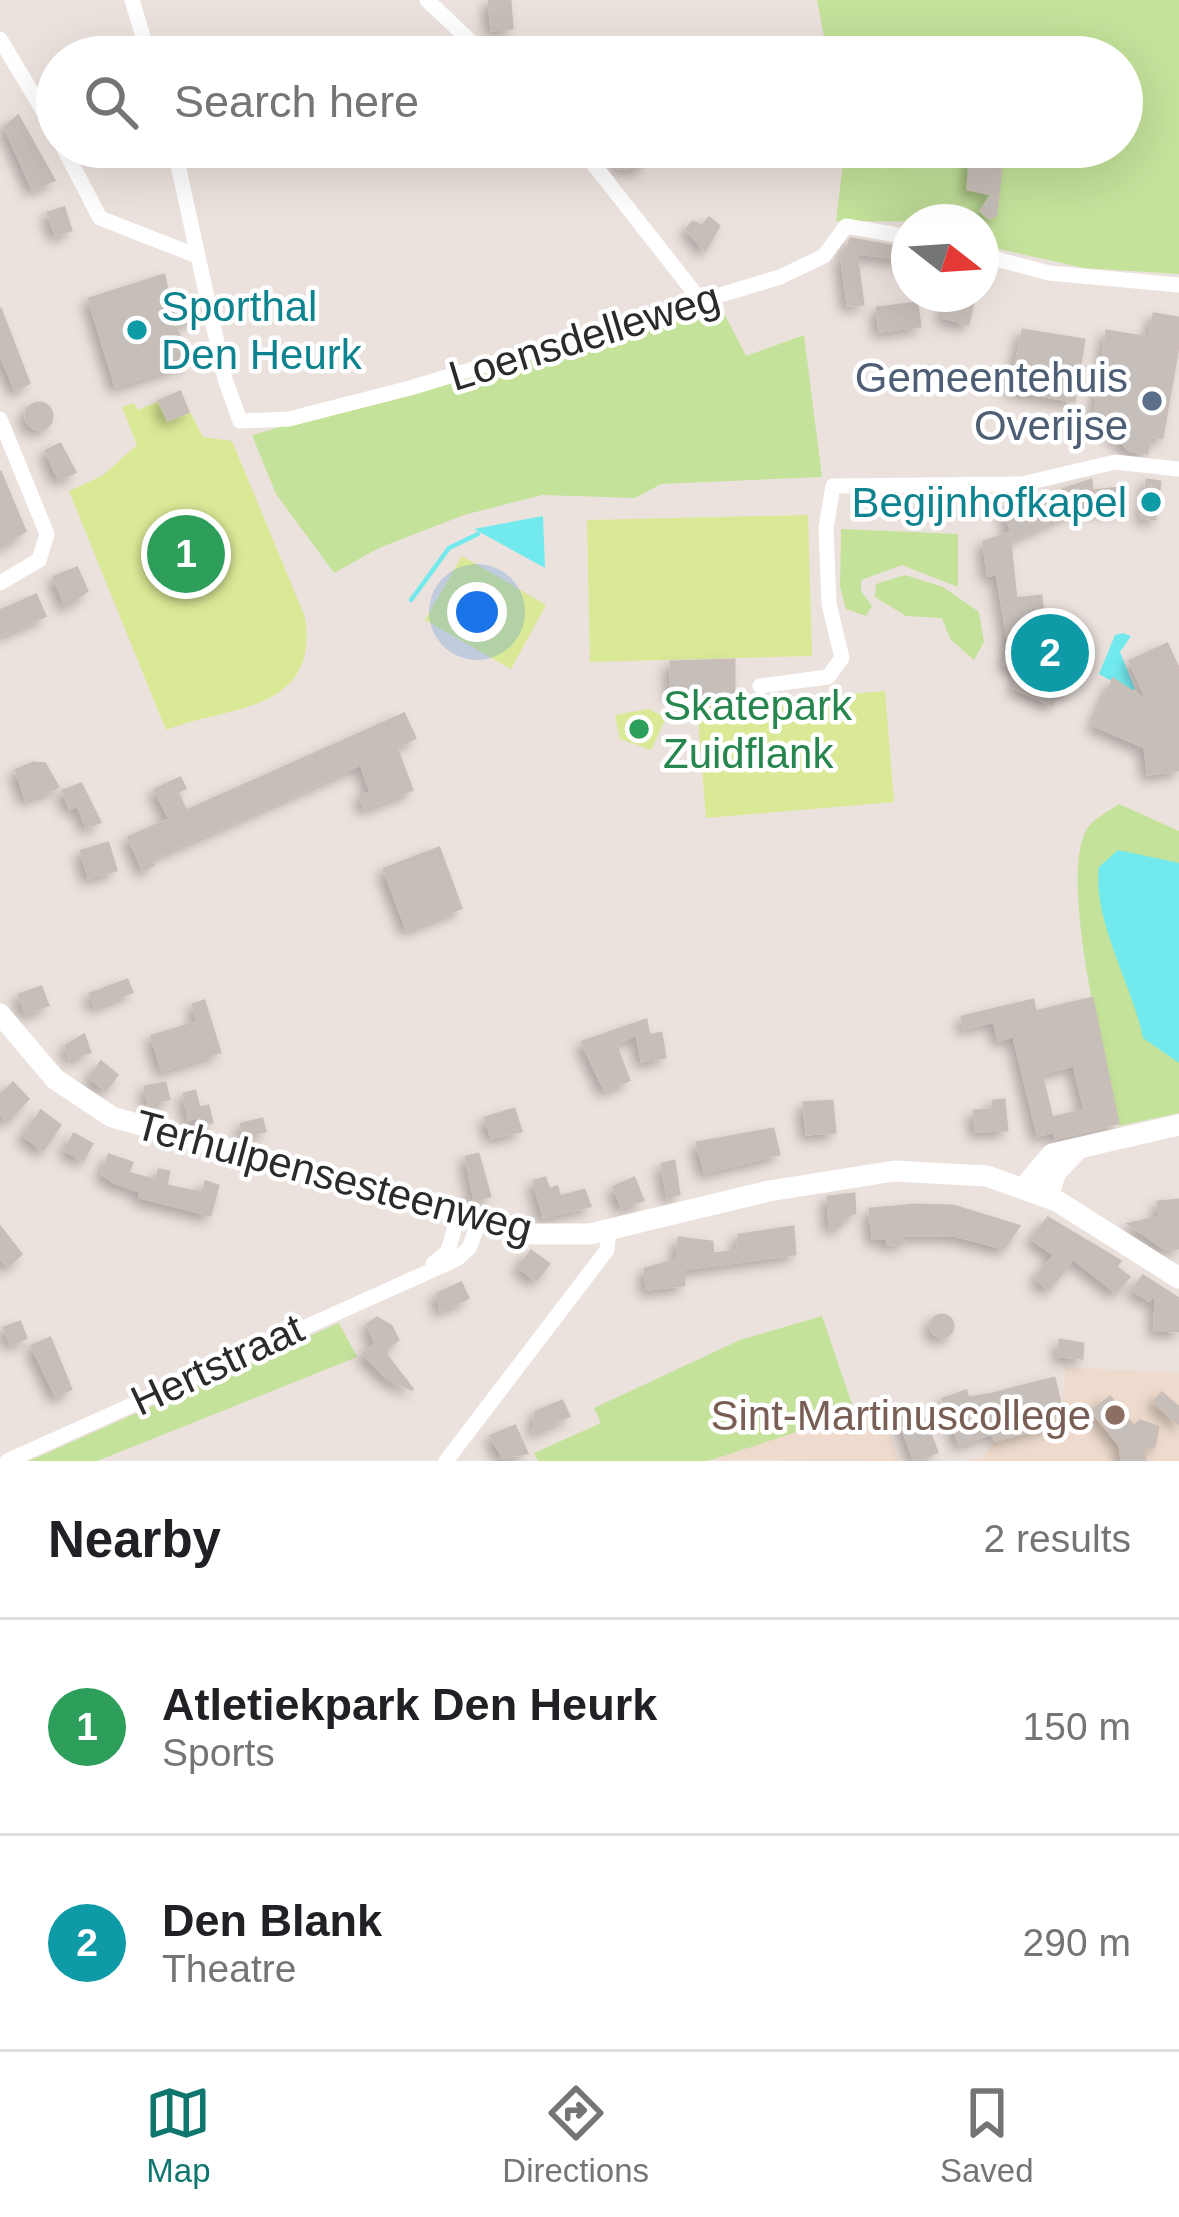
<!DOCTYPE html>
<html lang="en">
<head>
<meta charset="utf-8">
<style>
	body { margin:0; font-family:Helvetica,sans-serif; background:#f2f2f2; color:#202124 }
	.compass { position:absolute; left:891px; top:204px; width:108px; height:108px; border-radius:50%; background:#fff; box-shadow:0 12px 48px #0002; rotate:107deg }
	.you { position:absolute; left:477px; top:612px; width:42px; height:42px; margin:-30px; border:9px solid #fff; border-radius:50%; background:#1a73e8; box-shadow:0 0 0 18px #1a73e833 }
	.badge { display:grid; place-items:center; width:78px; height:78px; border-radius:50%; background:#0f766e; color:#fff; font-size:39px; font-weight:700 }
	.pin { position:absolute; translate:-50% -50%; border:6px solid #fff; box-shadow:0 3px 12px #0006 }
	.list { margin:0; padding:0; list-style:none }
	h2 { display:flex; justify-content:space-between; align-items:center; height:156px; margin:0; padding:0 48px; font-size:51px }
	h2 small { font-size:39px; font-weight:400; color:#757577 }
	.list li { display:grid; grid-template-columns:78px 1fr auto; gap:36px; align-items:center; box-sizing:border-box; height:216px; padding:0 48px; border-top:3px solid #e0e0e0 }
	.list b { display:block; font-size:45px; white-space:nowrap }
	.list p { margin:0; font-size:39px; white-space:nowrap; color:#757577 }
	.list em { font-size:39px; font-style:normal; color:#757577 }
	.icon { flex:none; width:66px; height:66px; fill:none; stroke:currentColor; stroke-width:2; stroke-linecap:round; stroke-linejoin:round }
	.map { position:relative; flex:none; width:1179px; height:1461px; overflow:hidden }
	.search { position:absolute; background:#fff; box-shadow:0 12px 48px #0002; left:36px; right:36px; top:36px; height:132px; display:flex; align-items:center; gap:30px; box-sizing:border-box; padding:0 42px; border-radius:66px; color:#757577; font-size:45px }
	.sheet { height:588px; background:#fff }
	nav { display:flex; justify-content:space-around; align-items:center; box-sizing:border-box; height:168px; border-top:3px solid #e0e0e0; background:#fff; font-size:33px; color:#757577 }
	nav a { display:grid; justify-items:center; gap:6px }
	nav .on { color:#0f766e }
	.map>svg:first-child { display:block }
</style>
</head>
<body>
<div class="map">
<svg width="1179" height="1461" viewBox="0 0 1179 1461">
	<defs>
		<filter id="shadow"><feDropShadow dx="-6" dy="6" stdDeviation="6" flood-color="#0004"/></filter>
	</defs>
	<rect width="100%" height="100%" fill="#ece2dd"/>
	<path fill="#eedbcd" d="M1065,1367L1179,1373V1461H969L983,1456L996,1439L1054,1425L1051,1414L1062,1410Z
		M878,1404L899,1461L707,1460L855,1413Z"/>
	<path fill="#c4e29a" d="M817,0H1179V274L1084,268L981,245V222L836,221L845,147H1122V57H828Z
		M719,303L746,356L804,335L822,477L661,484L635,498L542,495L464,515L379,548L334,573L276,494L252,435Z
		M841,529L958,534V587L902,565L861,580V591L872,606L866,616L846,609L840,587Z
		M905,575L943,587L979,612L984,642L974,660L950,639L942,618L906,616L875,597L876,584Z
		M1119,804L1179,831V1113L1119,1126C1107,1070 1055,869 1089,826C1096,817 1111,810 1119,804Z
		M822,1316L855,1413L708,1461H538L534,1453L601,1423L594,1408L740,1340Z
		M339,1323L357,1357L97,1461H29Z"/>
	<path fill="#dae996" d="M180,392L203,437L232,441L305,617C320,715 223,706 166,730L69,491L102,476L137,445L122,407L134,403L138,410Z
		M808,515L812,656L590,662L587,520Z
		M462,556L546,605L511,669L425,620Z
		M885,691L894,802L706,818L697,707Z
		M649,709L666,718L651,750L620,739L615,715Z"/>
	<path fill="#72eaed" d="M543,516L545,568L474,529Z
		M1123,633L1131,636L1120,652L1135,689L1131,692L1099,674L1115,635Z
		M1118,850L1179,863V1063L1143,1038C1132,984 1092,919 1099,867Z"/>
	<g fill="none" stroke-linecap="round" stroke-linejoin="round">
		<path stroke="#72eaed" stroke-width="4.5" d="M411,600L449,548L478,534"/>
	</g>
	<path fill="#c5beb9" stroke="#c8beb7" stroke-width="3" fill-rule="evenodd" filter="url(#shadow)" d="M489,0H510L512,28L492,30Z
		M18,116L54,180L33,189L5,127Z
		M618,147H642L643,167L619,168Z
		M971,147H1003L996,215L989,218L981,211L992,194L968,189Z
		M64,208L71,230L56,235L48,213Z
		M709,218L719,226L705,250L687,229L693,222L702,226Z
		M851,239L909,249V259L856,253L863,304L848,305L842,261Z
		M164,275L170,305L195,298L198,314L176,326L187,363L116,386L89,299Z
		M950,294L974,299L968,324L943,317Z
		M917,303L920,326L880,331L877,308Z
		M0,308L29,383L16,390L0,354Z
		M1154,314L1179,318V341L1162,438L1150,436L1147,453L1129,450L1095,414L1107,331L1149,338Z
		M1023,330L1084,340L1074,401L1011,390Z
		M180,392L188,412L168,420L159,401Z
		M26 416a13 13 0 1 1 26 0a13 13 0 1 1-26 0Z
		M60,444L75,472L59,479L46,451Z
		M0,471L25,531L0,547Z
		M1091,480L1092,491L1120,488L1122,509H1076L1014,538L1004,510Z
		M1147,480L1160,482L1155,519L1142,517Z
		M1009,533L1016,599L1041,596L1044,625L1087,644L1066,692L1059,689L1052,705L1014,688L1021,671L1004,664L1009,652L1007,632L997,574L988,575L984,542Z
		M77,568L87,591L66,606L54,577Z
		M36,595L45,616L0,635V611Z
		M1167,644L1179,670V770L1148,774L1145,747L1094,725L1113,679L1148,702L1130,661Z
		M734,660V692L671,694V662Z
		M404,714L415,738L396,747L412,790L365,808L360,796L371,792L361,764L149,859L153,865L143,870L129,837L170,819L155,790L180,778L185,788L177,792L186,811Z
		M33,763L45,764L58,787L26,799L16,770Z
		M81,784L100,822L87,827L78,805L70,808L63,791Z
		M108,843L116,870L89,878L81,851Z
		M439,848L461,908L407,929L384,869Z
		M127,980L132,992L95,1006L90,994Z
		M41,987L48,1005L26,1013L19,995Z
		M1092,998L1118,1123L1056,1138L1054,1132L1038,1135L1014,1036L999,1040L994,1021L964,1028L962,1017L1033,1000L1035,1012ZM1074,1065L1085,1110L1052,1118L1041,1073Z
		M204,1001L220,1052L162,1070L152,1036L199,1022L193,1005Z
		M646,1020L649,1036L661,1033L665,1057L642,1061L637,1034L615,1043L629,1080L605,1090L582,1042Z
		M84,1035L90,1052L70,1058L66,1046Z
		M101,1062L117,1075L106,1090L90,1078Z
		M13,1083L28,1099L7,1121L0,1114V1096Z
		M165,1083L169,1099L149,1104L145,1087Z
		M195,1091L199,1108L208,1106L212,1122L200,1125L198,1117L189,1119L184,1094Z
		M1004,1100L1007,1130L976,1131L974,1111L994,1110L993,1101Z
		M832,1101L835,1132L807,1134L804,1103Z
		M514,1109L521,1131L492,1137L485,1118Z
		M41,1111L60,1125L43,1150L24,1136Z
		M262,1119L265,1131L244,1136L241,1124Z
		M773,1129L779,1154L705,1172L697,1143Z
		M74,1134L92,1144L83,1160L65,1150Z
		M478,1154L490,1196L475,1200L466,1157Z
		M109,1155L132,1163L128,1173L156,1181L159,1170L169,1172L166,1186L203,1193L206,1182L218,1186L210,1215L140,1197V1191L114,1182L102,1174Z
		M674,1161L679,1194L668,1197L662,1164Z
		M545,1178L549,1190L557,1187L560,1197L584,1190L590,1206L544,1217L534,1181Z
		M634,1178L643,1200L622,1207L614,1187Z
		M854,1194L855,1213L841,1218L842,1226L830,1227L828,1197Z
		M1179,1200V1248H1164L1129,1224L1160,1217L1158,1202Z
		M916,1205L953,1206L1019,1226L1004,1248L954,1235H902L903,1243L888,1244L887,1238H873L870,1209Z
		M1048,1218L1120,1261L1116,1267L1129,1277L1116,1292L1073,1258L1049,1289L1036,1278L1055,1255L1032,1239Z
		M0,1227L21,1254L8,1266L0,1258Z
		M793,1227L795,1254L683,1269L684,1285L647,1289L645,1269L677,1260L679,1238L712,1242L713,1254L738,1251L739,1235Z
		M531,1251L549,1264L536,1280L519,1267Z
		M1143,1276L1179,1299V1331L1155,1330L1156,1291L1149,1300L1133,1290Z
		M461,1283L468,1298L441,1310L437,1294Z
		M931 1326a11 11 0 1 1 22 0a11 11 0 1 1-22 0Z
		M377,1318L391,1326L398,1340L385,1349L386,1355L413,1390L387,1378L363,1354L376,1344L368,1324Z
		M20,1322L26,1338L11,1344L4,1328Z
		M50,1338L71,1389L56,1396L32,1346Z
		M1060,1340L1083,1344L1082,1358L1059,1356Z
		M1054,1378L1062,1411L1051,1414L1054,1425L996,1440L991,1433L960,1444L943,1399L966,1391L968,1398L993,1394Z
		M1162,1393L1179,1408V1424L1154,1402Z
		M1110,1397L1134,1427L1140,1421L1158,1427L1154,1446L1143,1447L1145,1461H1122L1120,1445L1092,1411Z
		M562,1401L569,1416L534,1432L536,1412Z
		M920,1407L937,1452L915,1461L898,1416Z
		M515,1426L527,1453L503,1457L491,1436Z"/>
	<g fill="none" stroke-linecap="round" stroke-linejoin="round">
		<path stroke="#fff" stroke-width="15" d="M132,0L149,57
			M427,0L487,57
			M0,39L57,134
			M63,147L100,218L197,256
			M174,147L225,379L240,421L289,419L410,388L780,277L824,256L846,226L909,237
			M580,147L701,301
			M981,255L1049,273L1179,285
			M0,419L47,534L39,560L0,583
			M760,686L828,677L842,658L829,604L826,528L833,486L1022,484L1115,462L1179,469
			M433,1264L448,1251L458,1216
			M7,1461L457,1259L469,1248L479,1222
			M446,1461L607,1250L609,1230"/>
		<path stroke="#fff" stroke-width="21" d="M0,1014L55,1079L112,1117L533,1234H590L769,1191L894,1171L987,1176L1057,1201L1179,1278
			M1024,1187L1052,1154L1179,1125
			M1048,1196L1056,1172L1078,1149"/>
	</g>
	<g fill="#0f9aa8" stroke="#fff" stroke-width="4.5">
		<circle cx="137" cy="330" r="12"/>
		<circle cx="1151" cy="502" r="12"/>
	</g>
	<circle fill="#5c6f8a" stroke="#fff" stroke-width="4.5" cx="1152" cy="401" r="12"/>
	<circle fill="#2e9e5b" stroke="#fff" stroke-width="4.5" cx="639" cy="729" r="12"/>
	<circle fill="#8d6e63" stroke="#fff" stroke-width="4.5" cx="1115" cy="1415" r="12"/>
	<g text-anchor="middle" stroke-width="9" stroke-linejoin="round" paint-order="stroke">
		<g font-size="42" fill="#0d838f" stroke="#fff" text-anchor="start">
			<text x="161" y="321">Sporthal<tspan x="161" dy="48">Den Heurk</tspan></text>
			<text x="1127" y="517" text-anchor="end">Begijnhofkapel</text>
		</g>
		<g font-size="42" fill="#2b2b2b" stroke="#fff">
			<text transform="translate(584 336) rotate(-17)" y="15">Loensdelleweg</text>
			<text transform="translate(334 1176) rotate(15)" y="15">Terhulpensesteenweg</text>
			<text transform="translate(217 1364) rotate(-25)" y="15">Hertstraat</text>
		</g>
		<g font-size="42" fill="#4e5e75" stroke="#fff" text-anchor="end">
			<text x="1128" y="392">Gemeentehuis<tspan x="1128" dy="48">Overijse</tspan></text>
		</g>
		<g font-size="42" fill="#27864d" stroke="#fff" text-anchor="start">
			<text x="663" y="720">Skatepark<tspan x="663" dy="48">Zuidflank</tspan></text>
		</g>
		<g font-size="42" fill="#785e54" stroke="#fff" text-anchor="end">
			<text x="1091" y="1430">Sint-Martinuscollege</text>
		</g>
	</g>
</svg>
<svg class="compass" viewBox="-18 -18 36 36"><path d="M0-13l5 13h-10z" fill="#e53935"/><path d="M0 13l5-13h-10z" fill="#757577"/></svg>
<div class="you"></div>
<div class="pin badge" style="left:186px;top:554px;background:#2e9e5b">1</div>
<div class="pin badge" style="left:1050px;top:653px;background:#0f9aa8">2</div>
<div class="search"><svg class="icon" aria-label="search" viewBox="0 0 24 24"><circle cx="10" cy="10" r="6"/><path d="M15 15l6 6"/></svg>Search here</div>
</div>
<section class="sheet">
<h2>Nearby<small>2 results</small></h2>
<ul class="list">
<li><span class="badge" style="background:#2e9e5b">1</span><div><b>Atletiekpark Den Heurk</b><p>Sports</p></div><em>150 m</em></li>
<li><span class="badge" style="background:#0f9aa8">2</span><div><b>Den Blank</b><p>Theatre</p></div><em>290 m</em></li>
</ul>
</section>
<nav>
<a class="on"><svg class="icon" aria-label="map" viewBox="0 0 24 24"><path d="M3 6l6-2 6 2 6-2v14l-6 2-6-2-6 2zM9 4v14M15 6v14"/></svg>Map</a>
<a><svg class="icon" aria-label="directions" viewBox="0 0 24 24"><path d="M12 3l9 9-9 9-9-9zM9 14v-3h6M13 9l2 2-2 2"/></svg>Directions</a>
<a><svg class="icon" aria-label="saved" viewBox="0 0 24 24"><path d="M7 4h10v16l-5-4-5 4z"/></svg>Saved</a>
</nav>
</body>
</html>
